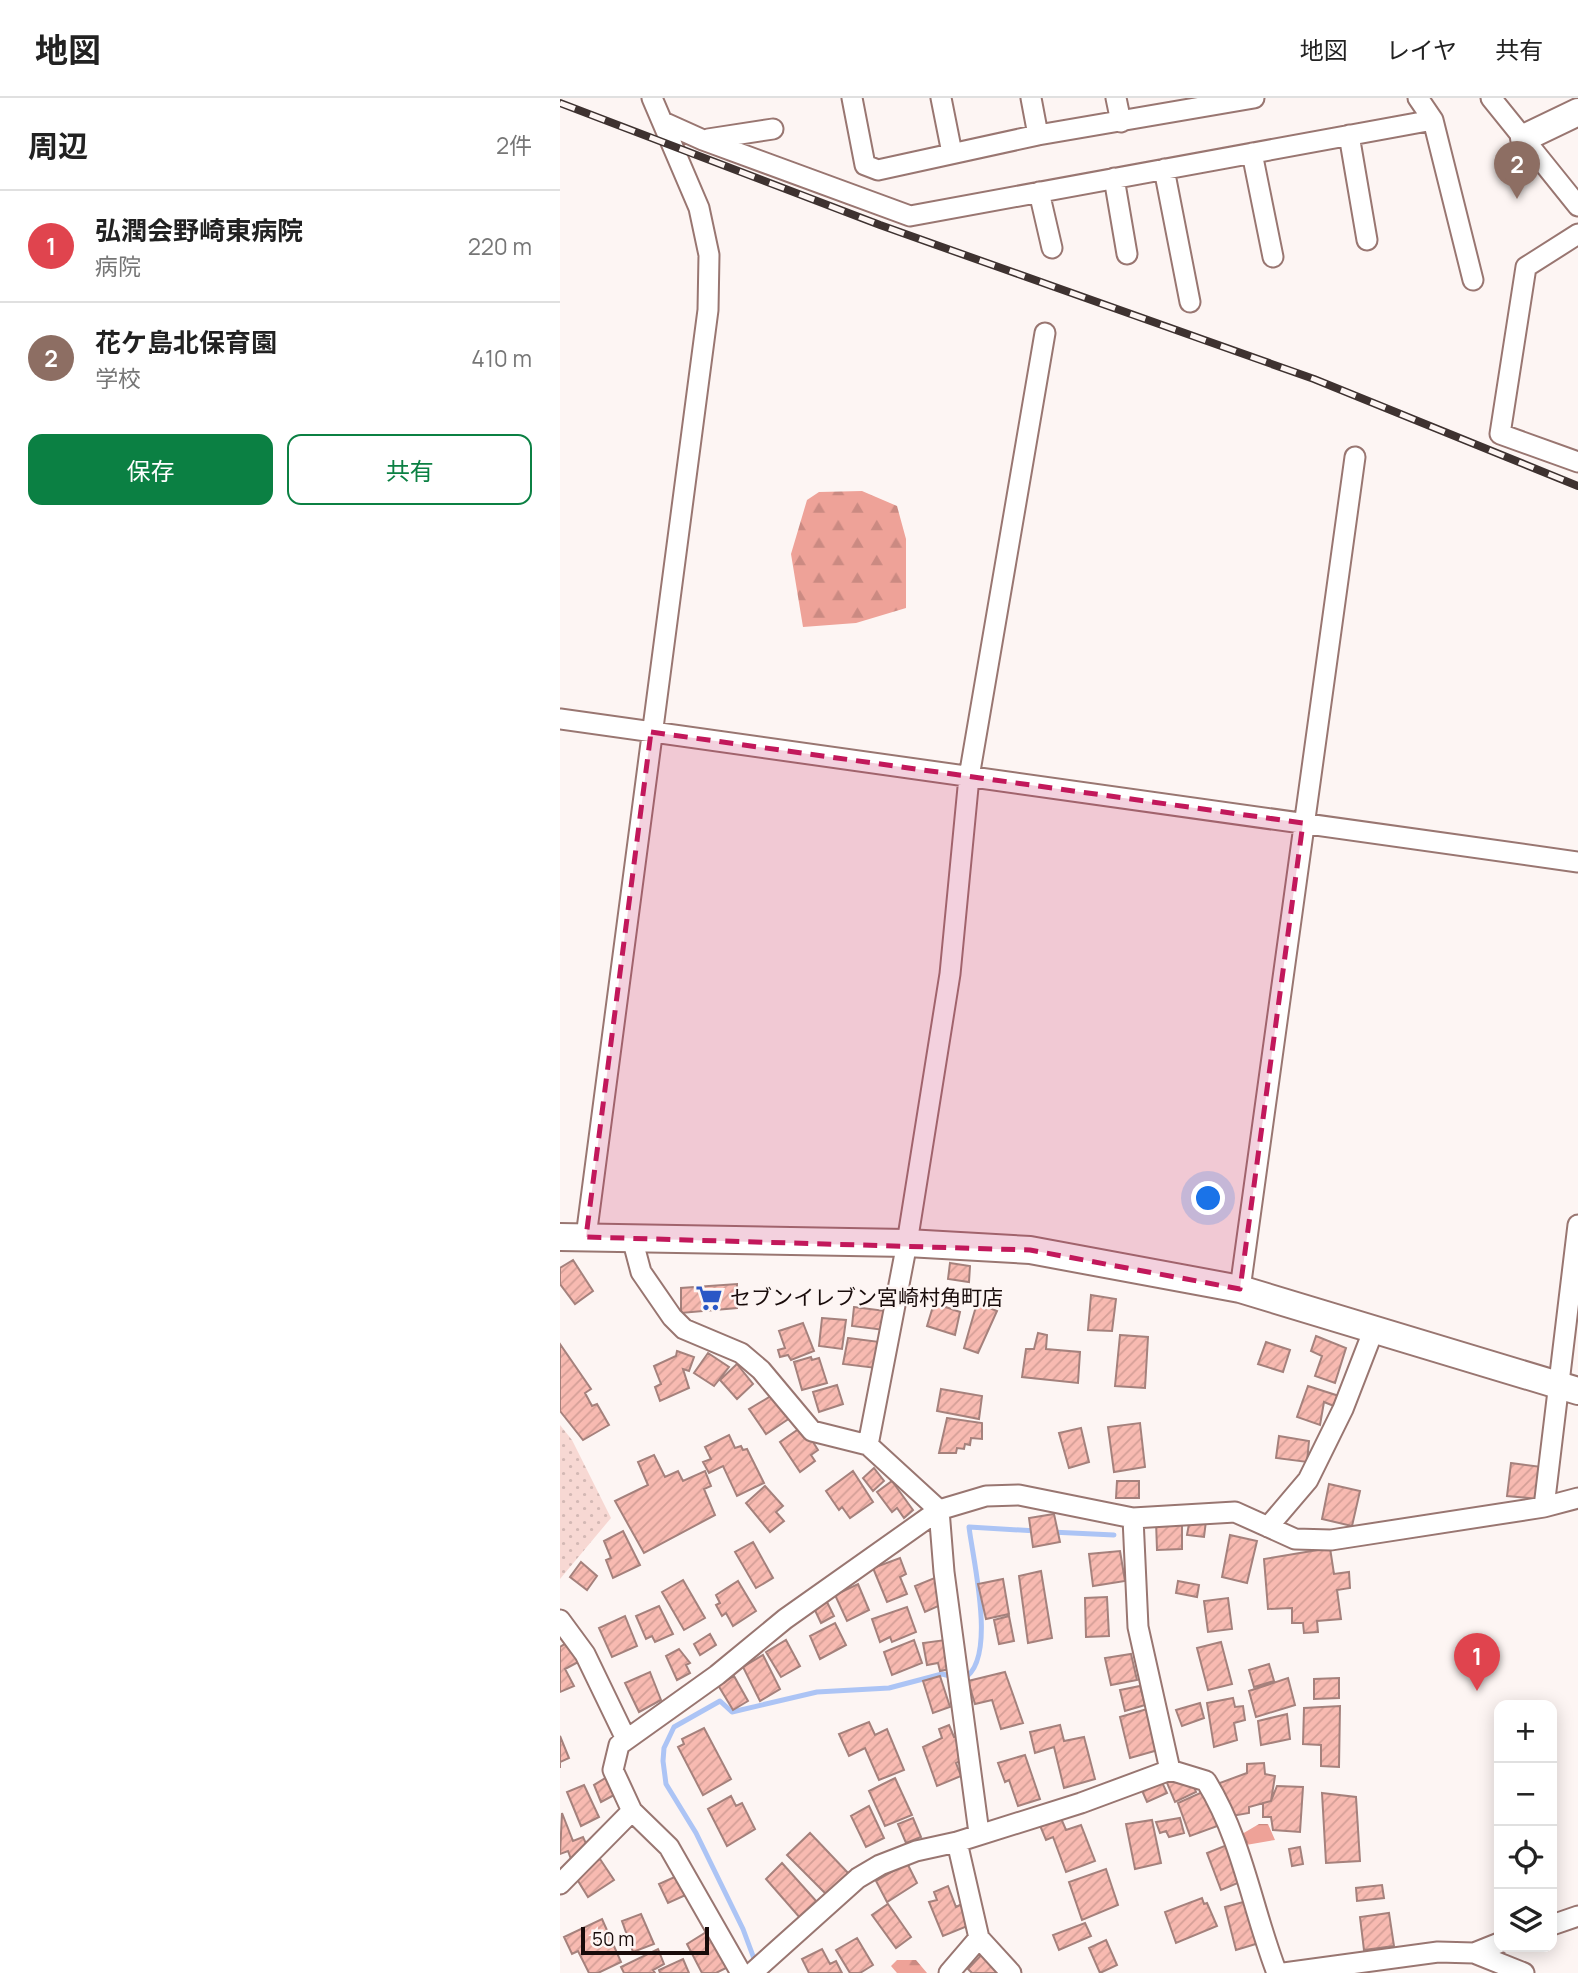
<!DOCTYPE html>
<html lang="ja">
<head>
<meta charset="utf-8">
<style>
	body { margin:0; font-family:Manrope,"Noto Sans JP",sans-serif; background:#f6f6f6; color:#222 }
	.controls { position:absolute; right:21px; bottom:21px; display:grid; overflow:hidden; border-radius:14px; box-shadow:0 4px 18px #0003 }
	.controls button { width:63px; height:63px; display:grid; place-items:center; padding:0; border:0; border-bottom:2px solid #e0e0e0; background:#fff; color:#222; font:35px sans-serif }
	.scale { position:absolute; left:21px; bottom:18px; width:128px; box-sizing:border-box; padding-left:7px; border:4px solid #180b0a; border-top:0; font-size:19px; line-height:24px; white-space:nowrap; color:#180b0a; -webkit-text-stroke:5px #fdf5f3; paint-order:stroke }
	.you { position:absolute; left:649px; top:1101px; width:24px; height:24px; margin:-18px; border:5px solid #fff; border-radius:50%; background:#1a73e8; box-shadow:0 0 0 10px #1a73e833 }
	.badge { display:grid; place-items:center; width:46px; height:46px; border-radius:50%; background:#0b8043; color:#fff; font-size:23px; font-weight:700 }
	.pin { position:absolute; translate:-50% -58px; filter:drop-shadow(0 2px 4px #0008) }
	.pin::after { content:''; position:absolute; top:37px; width:24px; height:21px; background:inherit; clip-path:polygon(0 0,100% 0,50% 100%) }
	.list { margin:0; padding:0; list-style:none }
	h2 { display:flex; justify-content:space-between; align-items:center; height:91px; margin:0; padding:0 28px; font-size:30px }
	h2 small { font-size:23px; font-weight:400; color:#767676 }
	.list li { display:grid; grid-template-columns:46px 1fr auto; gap:21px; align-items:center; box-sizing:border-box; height:112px; padding:0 28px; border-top:2px solid #e0e0e0 }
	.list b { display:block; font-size:26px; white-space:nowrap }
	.list p { margin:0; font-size:23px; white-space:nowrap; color:#767676 }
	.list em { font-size:23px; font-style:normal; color:#767676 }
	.actions { display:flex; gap:14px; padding:21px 28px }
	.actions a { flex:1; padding:16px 0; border:2px solid #0b8043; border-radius:14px; text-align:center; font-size:24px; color:#0b8043 }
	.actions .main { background:#0b8043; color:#fff }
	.icon { flex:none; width:38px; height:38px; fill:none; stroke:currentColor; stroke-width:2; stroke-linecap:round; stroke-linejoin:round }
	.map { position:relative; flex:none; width:1018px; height:1875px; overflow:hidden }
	header { display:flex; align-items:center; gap:42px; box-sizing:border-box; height:98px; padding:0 35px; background:#fff; border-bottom:2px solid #e0e0e0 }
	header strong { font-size:33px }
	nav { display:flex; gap:38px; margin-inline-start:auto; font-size:24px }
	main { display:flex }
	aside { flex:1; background:#fff }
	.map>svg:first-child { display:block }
</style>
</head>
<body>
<header>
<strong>地図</strong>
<nav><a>地図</a><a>レイヤ</a><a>共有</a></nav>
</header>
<main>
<aside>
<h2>周辺<small>2件</small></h2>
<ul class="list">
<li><span class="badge" style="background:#e0444e">1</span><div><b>弘潤会野崎東病院</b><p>病院</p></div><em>220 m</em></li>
<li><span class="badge" style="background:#8d6e63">2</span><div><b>花ケ島北保育園</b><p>学校</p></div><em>410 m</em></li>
</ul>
<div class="actions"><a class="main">保存</a><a>共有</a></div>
</aside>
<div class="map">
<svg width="1018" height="1875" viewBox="0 0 1018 1875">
	<defs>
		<pattern id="grass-dots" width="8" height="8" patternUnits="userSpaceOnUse" patternTransform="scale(1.75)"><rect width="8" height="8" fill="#f7d8d3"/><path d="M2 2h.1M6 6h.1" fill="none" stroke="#d3b8b4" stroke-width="1.8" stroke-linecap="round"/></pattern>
		<pattern id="forest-firs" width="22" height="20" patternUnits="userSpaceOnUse" patternTransform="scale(1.75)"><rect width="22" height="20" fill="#eea298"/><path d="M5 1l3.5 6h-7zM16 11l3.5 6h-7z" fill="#cb8a82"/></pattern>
		<pattern id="building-hatch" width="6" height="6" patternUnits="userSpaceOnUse" patternTransform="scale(1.75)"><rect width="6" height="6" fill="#f8bab1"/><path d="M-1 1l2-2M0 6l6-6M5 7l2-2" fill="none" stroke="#d49f97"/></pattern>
	</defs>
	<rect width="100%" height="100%" fill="#fdf5f3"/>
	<path fill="url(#grass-dots)" d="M0,1327L12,1342L51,1420L0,1481Z"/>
	<path fill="url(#forest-firs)" d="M302,393L337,408L346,441V510L296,525L243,529L231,456L247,402L259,394Z
		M699,1726H708L715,1742L686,1747L682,1736Z
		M337,1862H356L367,1875H337L331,1868Z"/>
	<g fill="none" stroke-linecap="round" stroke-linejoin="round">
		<path stroke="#acc4f5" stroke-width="5" d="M491,1434L554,1437
			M403,1581C438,1563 413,1463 409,1429L477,1433
			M196,1866L183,1831L136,1735L106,1686L103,1663L104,1650L114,1629L160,1603L172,1614L257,1594L329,1590L382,1576L394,1579"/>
	</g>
	<path fill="url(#building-hatch)" stroke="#a5817c" stroke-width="2" d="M13,1162L33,1193L15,1206L0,1186V1170Z
		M390,1165L410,1168L409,1184L388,1181Z
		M177,1186V1210L121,1215V1190Z
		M531,1197L556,1201L552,1233L528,1232Z
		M374,1205L400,1214L395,1237L367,1228Z
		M417,1205L437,1213L418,1255L404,1250Z
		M294,1209L326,1213L324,1232L292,1228Z
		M262,1220L286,1222L282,1251L259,1248Z
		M243,1225L254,1253L231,1262L228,1257L220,1259L218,1252L225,1250L219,1233Z
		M478,1235L487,1237L486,1251L520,1254L518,1285L462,1279L466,1251H474Z
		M560,1237L588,1239L585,1290L555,1288Z
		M756,1238L786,1250L775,1285L755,1278L762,1258L751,1253Z
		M288,1240L320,1244L316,1270L283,1266Z
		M706,1244L730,1252L723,1274L698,1266Z
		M0,1246L31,1291L25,1295L32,1308L37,1306L49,1327L23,1342L0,1313Z
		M117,1253L134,1259L129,1273L123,1271L129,1290L100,1303L95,1289L101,1286L94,1268L116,1258Z
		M148,1255L169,1269L154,1288L134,1275Z
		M251,1259L252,1262L259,1260L267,1285L242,1292L234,1264Z
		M177,1266L193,1286L177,1301L160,1282Z
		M277,1287L283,1306L259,1314L253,1294Z
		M748,1288L779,1298L776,1309L764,1304L760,1327L737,1319Z
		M381,1291L422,1298L419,1321L377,1313Z
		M216,1295L230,1320L206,1336L189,1311Z
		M387,1320L422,1325V1341L411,1340L410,1347L405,1346L404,1351L397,1350L396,1355H379Z
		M580,1325L585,1369L554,1374L548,1329Z
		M243,1328L258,1352L251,1357L255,1363L240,1374L220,1344Z
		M521,1330L529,1364L509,1370L499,1335Z
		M169,1337L175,1350L181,1348L183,1352L187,1351L204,1385L177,1398L163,1368L149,1375L143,1364L151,1361L145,1349Z
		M719,1338L749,1343L747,1364L716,1360Z
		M94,1357L105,1379L118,1373L123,1383L145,1373L151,1388L144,1391L155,1417L84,1455L55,1403L88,1387L78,1364Z
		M951,1365L982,1369L979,1401L947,1398Z
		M314,1370L324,1383L313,1393L303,1380Z
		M293,1373L313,1404L290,1420L282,1409L279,1412L266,1393Z
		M332,1383L353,1412L344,1420L337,1410L332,1414L317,1394Z
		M557,1383H579V1400H556Z
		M769,1386L800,1393L792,1428L762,1421Z
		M205,1388L223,1408L216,1414L224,1423L210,1434L186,1405Z
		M494,1416L500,1444L473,1449L469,1420Z
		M630,1420L646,1423L644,1439L627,1437Z
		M622,1422V1451L597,1452L596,1423Z
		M63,1433L80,1467L53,1480L46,1462L51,1460L44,1443Z
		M670,1437L697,1443L687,1485L662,1479Z
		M193,1444L213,1480L196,1490L175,1454Z
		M770,1450L774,1476L789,1474L790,1490L777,1492L781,1521L757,1523L758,1534L744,1535L743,1525H732V1510L708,1511L704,1461Z
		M560,1453L565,1483L533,1488L529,1456Z
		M340,1460L346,1476L340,1479L347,1496L327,1504L313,1470Z
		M21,1464L37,1478L27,1492L10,1479Z
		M481,1473L492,1540L468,1545L459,1478Z
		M377,1479L385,1505L365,1514L355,1488Z
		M443,1481L449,1516L426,1521L418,1486Z
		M123,1482L145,1520L124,1532L102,1494Z
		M178,1483L196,1513L173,1528L166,1515L162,1518L156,1507L160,1505L156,1497Z
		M618,1483L639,1487L637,1499L616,1495Z
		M298,1486L309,1512L287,1523L275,1497Z
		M547,1499L549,1538L526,1539L525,1500Z
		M668,1500L672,1531L648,1534L644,1503Z
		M266,1502L274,1518L261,1525L253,1508Z
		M99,1508L113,1536L95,1544L92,1538L86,1541L76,1518Z
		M347,1509L356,1534L332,1544L330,1539L320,1544L312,1521Z
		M65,1518L77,1548L52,1559L39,1530Z
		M449,1518L454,1543L439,1546L434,1522Z
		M275,1525L286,1547L260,1561L250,1538Z
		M150,1536L156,1547L140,1557L134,1546Z
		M226,1542L240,1568L221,1579L206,1554Z
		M354,1542L362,1565L332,1577L324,1554Z
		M385,1542L390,1571L380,1573L378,1565L367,1567L363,1545Z
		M8,1544L20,1563L5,1571L14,1588L0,1594V1549Z
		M661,1544L672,1586L648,1592L637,1550Z
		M119,1551L130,1565L126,1567L130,1575L117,1582L106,1558Z
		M571,1556L577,1582L551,1587L545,1560Z
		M203,1557L220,1591L200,1603L183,1569Z
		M709,1566L714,1583L694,1589L689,1572Z
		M90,1574L101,1602L79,1614L65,1585Z
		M445,1574L463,1625L441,1631L432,1602L415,1606L408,1583Z
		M174,1578L188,1603L173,1612L158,1587Z
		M380,1578L390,1609L373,1615L363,1583Z
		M728,1580L735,1607L696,1619L689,1593Z
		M779,1580V1600L754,1601V1581Z
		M580,1588L585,1607L565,1613L560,1592Z
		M673,1600L675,1609L683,1608L685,1622L674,1625L677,1642L654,1649L647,1605Z
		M640,1605L644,1620L622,1628L616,1612Z
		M780,1608L779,1669L761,1668V1647L743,1646L744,1610Z
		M587,1611L598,1652L570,1660L560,1619Z
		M727,1616L730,1641L701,1647L698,1623Z
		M309,1624L315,1637L327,1631L344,1672L319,1682L305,1650L289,1658L279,1636Z
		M389,1627L394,1639L398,1638L407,1660L396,1665L401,1678L377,1688L363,1649L382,1640L379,1631Z
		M500,1627L504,1643L524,1639L535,1681L504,1690L494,1649L475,1655L470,1634Z
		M144,1630L171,1681L143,1697L118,1649L124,1646L122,1641Z
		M0,1638L9,1660L0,1664V1670Z
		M465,1657L480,1701L458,1708L449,1682L445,1684L438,1665Z
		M704,1665L705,1676L715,1678L711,1703L689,1709V1715L672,1718L657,1686L687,1675V1666Z
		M47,1679L56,1696L41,1704L34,1687Z
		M630,1679L636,1694L615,1704L605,1680Z
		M335,1680L352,1717L325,1728L309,1693Z
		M600,1680L607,1695L587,1704L580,1688Z
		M24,1687L39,1719L21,1728L7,1694Z
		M717,1688L743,1689L740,1734L713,1732L711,1719H703V1705L711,1703Z
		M649,1691L663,1726L630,1738L618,1705Z
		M762,1695L796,1699L800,1763L766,1765Z
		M171,1698L176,1708L182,1705L195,1731L167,1748L148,1711Z
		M309,1708L324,1740L306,1749L291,1718Z
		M2,1715L13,1743L23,1739L29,1752L11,1761L8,1753L0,1756Z
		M500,1718L506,1732L521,1727L535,1763L506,1774L493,1739L486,1742L479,1725Z
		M353,1720L361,1739L346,1745L338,1726Z
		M620,1720L624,1735L609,1739L606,1733L600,1735L596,1724Z
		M592,1722L601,1765L575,1771L566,1726Z
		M250,1735L290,1777L269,1799L227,1757Z
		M672,1745L685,1782L661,1792L647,1755Z
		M740,1749L743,1766L732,1768L729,1751Z
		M40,1761L54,1782L28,1799L15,1778Z
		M222,1765L257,1804L241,1821L206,1781Z
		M347,1765L357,1785L327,1804L316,1783Z
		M546,1771L558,1807L522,1822L509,1784Z
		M119,1777L128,1796L108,1805L99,1786Z
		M822,1787L824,1800L797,1803L796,1790Z
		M388,1788L396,1809L402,1806L410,1827L383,1838L369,1804L377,1802L374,1794Z
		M642,1800L644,1806L647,1805L657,1828L616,1845L605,1814Z
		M687,1803L699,1845L676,1852L665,1809Z
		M328,1806L351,1839L336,1850L312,1817Z
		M829,1815L834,1848L804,1852L800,1819Z
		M81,1816L94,1846L73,1854L62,1823Z
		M42,1821L61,1864L38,1875H29L18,1853L12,1856L4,1839Z
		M525,1825L531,1838L499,1852L493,1837Z
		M148,1833L168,1869L156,1875H142L127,1846Z
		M297,1840L313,1867L300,1875H290L276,1852Z
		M546,1842L557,1867L540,1875L529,1850Z
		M98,1851L104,1866L93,1872L95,1875H64L61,1869Z
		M262,1851L270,1866L276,1863L282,1875H249L242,1861Z
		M423,1855L441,1875H412L408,1871Z
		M123,1861L129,1875H100L99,1872Z"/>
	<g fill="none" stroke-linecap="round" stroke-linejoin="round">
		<g stroke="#997671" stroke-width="23">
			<path id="street" d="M292,0L305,67L318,72L478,37L694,0
				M381,0L392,55
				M471,0L478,37
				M556,0L561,24
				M858,0L873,22L913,182
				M931,0L1018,108
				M103,24L143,42L350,118L873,22
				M789,37L807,142
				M148,41L213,31
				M692,55L713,159
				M604,71L630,204
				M554,80L567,156
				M479,94L492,150
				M1018,136L966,169L940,336L1018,364
				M0,621L1018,764
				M26,1139L148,212L149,157L139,110L92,0
				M72,1140L81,1174L112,1219L124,1231L181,1255L201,1272L252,1333L308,1347L379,1412L384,1474L419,1735
				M680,1191L795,359
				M308,1347L347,1145L390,876L409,679L485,235
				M984,1409L1018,1400
				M573,1420L578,1529L610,1672
				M708,1429L748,1382L783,1311L814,1231
				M0,1522L25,1556L66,1641
				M397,1744L419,1840L451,1875
				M0,1786L72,1713
				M992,1827L1018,1818
				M914,1855L939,1845
				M181,1875L109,1749L72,1713L53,1672L59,1647L157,1577L225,1521L379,1412L426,1398L459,1397L573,1420L675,1414L735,1441L771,1442L984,1409L1018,1127
				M192,1875L298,1780L320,1767L356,1753L397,1744L521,1705L610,1672L646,1683C683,1743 692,1811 717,1875
				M389,1875L419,1840
				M724,1875L878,1854L914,1855L964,1875"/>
		</g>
		<g stroke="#997671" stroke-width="30">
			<path id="secondary" d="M964,40L1018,14
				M0,1139L347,1145L470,1152L680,1191L1018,1293"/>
		</g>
		<use href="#street" stroke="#fff" stroke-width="19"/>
		<use href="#secondary" stroke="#fff" stroke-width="26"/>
		<g stroke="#3e3230" stroke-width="8">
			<path id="rail" d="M0,5L320,127L754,281L1018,388"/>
		</g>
		<use href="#rail" stroke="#fdf5f3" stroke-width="5" stroke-dasharray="16" stroke-linecap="butt"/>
	</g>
	<path fill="#c2185b" fill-opacity="0.2" stroke="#c2185b" stroke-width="5" stroke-dasharray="14 9" stroke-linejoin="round" d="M91,634L743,725L680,1191L470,1152L26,1139Z"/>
	<defs>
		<g id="supermarket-bare" transform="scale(2.1)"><path d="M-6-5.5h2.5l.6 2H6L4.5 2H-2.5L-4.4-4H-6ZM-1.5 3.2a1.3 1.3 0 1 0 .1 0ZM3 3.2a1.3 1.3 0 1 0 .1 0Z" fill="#2a57c6" stroke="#fdf5f3" stroke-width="2.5" paint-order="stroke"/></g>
	</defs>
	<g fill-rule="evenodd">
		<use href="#supermarket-bare" x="149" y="1200"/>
	</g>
	<g text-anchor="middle" stroke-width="5" stroke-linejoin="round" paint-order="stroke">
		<g font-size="21" fill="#180b0a" stroke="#fdf5f3" text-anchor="start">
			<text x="170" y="1207">セブンイレブン宮崎村角町店</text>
		</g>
	</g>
</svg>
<div class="controls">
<button>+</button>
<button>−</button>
<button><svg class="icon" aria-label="locate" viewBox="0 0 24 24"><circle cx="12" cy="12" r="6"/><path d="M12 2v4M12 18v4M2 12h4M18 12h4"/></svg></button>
<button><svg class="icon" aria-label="layers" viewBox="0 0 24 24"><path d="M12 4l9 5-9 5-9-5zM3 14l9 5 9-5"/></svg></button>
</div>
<div class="scale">50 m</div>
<div class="you"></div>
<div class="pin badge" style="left:917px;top:1593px;background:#e0444e">1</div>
<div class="pin badge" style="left:957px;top:101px;background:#8d6e63">2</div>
</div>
</main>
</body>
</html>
